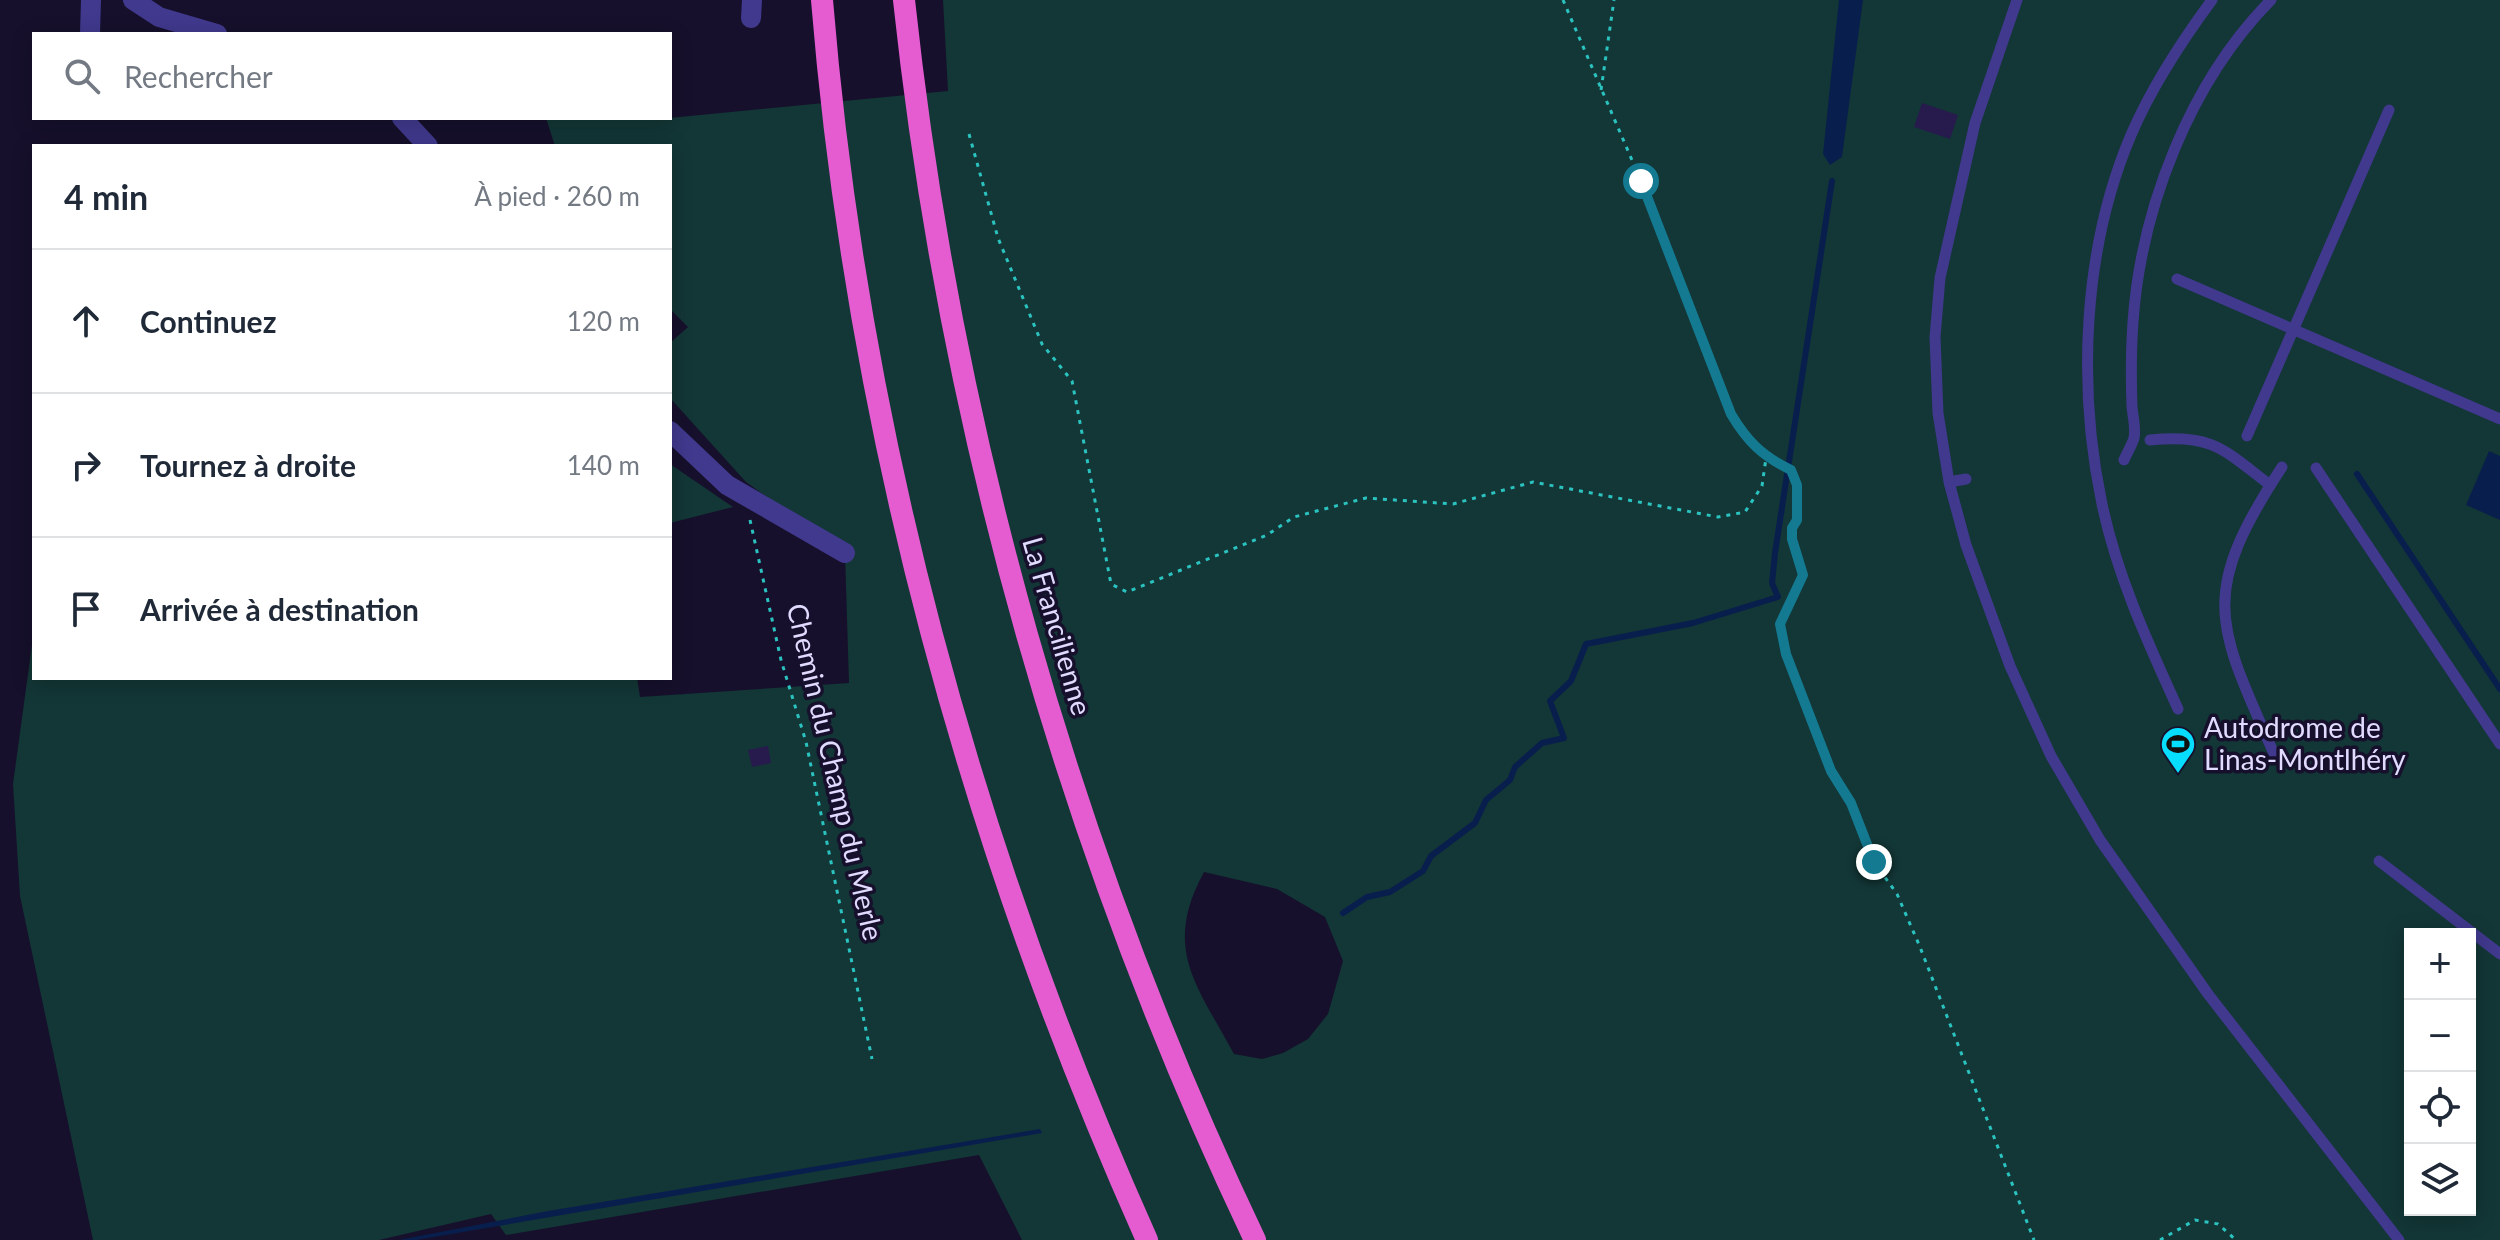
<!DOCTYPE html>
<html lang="fr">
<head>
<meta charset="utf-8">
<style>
	body { margin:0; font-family:Lato,sans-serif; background:#f6f6f7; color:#1f2937 }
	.controls { position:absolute; right:24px; bottom:24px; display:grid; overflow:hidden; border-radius:0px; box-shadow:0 4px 20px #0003 }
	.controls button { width:72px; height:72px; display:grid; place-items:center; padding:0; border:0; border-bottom:2px solid #e0e1e3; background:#fff; color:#1f2937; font:40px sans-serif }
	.stop { position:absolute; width:24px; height:24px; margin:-18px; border:6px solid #147a91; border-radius:50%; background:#fff }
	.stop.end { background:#147a91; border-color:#fff; box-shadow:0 2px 8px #0008 }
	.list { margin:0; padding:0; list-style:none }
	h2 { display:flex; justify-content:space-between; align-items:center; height:104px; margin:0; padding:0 32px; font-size:34px }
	h2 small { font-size:26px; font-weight:400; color:#747a83 }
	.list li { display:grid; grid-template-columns:52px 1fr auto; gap:24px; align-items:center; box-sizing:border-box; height:144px; padding:0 32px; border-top:2px solid #e0e1e3 }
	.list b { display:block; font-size:30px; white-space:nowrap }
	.list em { font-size:26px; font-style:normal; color:#747a83 }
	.icon { flex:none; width:44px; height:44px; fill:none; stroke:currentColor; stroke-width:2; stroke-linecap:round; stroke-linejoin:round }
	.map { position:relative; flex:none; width:2500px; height:1240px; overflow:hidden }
	.search { position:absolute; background:#fff; box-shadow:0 4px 20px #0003; left:32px; top:32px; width:640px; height:88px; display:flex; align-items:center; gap:20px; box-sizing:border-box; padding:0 28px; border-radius:0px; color:#747a83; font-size:30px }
	.panel { position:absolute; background:#fff; box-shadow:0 4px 20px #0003; left:32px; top:144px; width:640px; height:536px; border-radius:0px }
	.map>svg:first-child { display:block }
</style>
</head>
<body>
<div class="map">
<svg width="2500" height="1240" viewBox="0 0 2500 1240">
	<rect width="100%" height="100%" fill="#16102c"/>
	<path fill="#133636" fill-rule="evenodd" d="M943,0H2500V1240H1022L979,1155L506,1235L491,1214L379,1240H93L20,896L13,784L34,630V678H637L640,697L849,683L845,553L746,482L670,398V343L688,327L670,309V146H555L546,118L649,120L948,91ZM1204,872L1277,889L1325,917L1343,961L1328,1014L1308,1039L1283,1053L1262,1059L1234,1054C1197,985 1162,949 1204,872ZM2410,934H2470V1210H2410Z
		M670,464L733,507L670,523Z"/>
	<path fill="#081f4d" d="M1839,0H1863L1842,157L1830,165L1823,154Z
		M2489,451L2500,456V520L2466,505Z
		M1040,1129L1042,1133L416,1240H399L548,1211Z"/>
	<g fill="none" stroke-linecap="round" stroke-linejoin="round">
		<path stroke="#081f4d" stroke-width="6" d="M2357,474L2500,689
			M1343,913L1367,897L1390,892L1423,871L1431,856L1475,823L1486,800L1510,780L1515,767L1542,743L1564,738L1550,701L1571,681L1586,644L1693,623L1778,597L1772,583L1775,553L1832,181"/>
	</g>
	<path fill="#271b4e" d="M1922,103L1958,115L1950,139L1914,127Z
		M768,746L771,763L752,767L748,750Z"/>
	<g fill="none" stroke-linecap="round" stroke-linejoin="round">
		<path stroke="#2bc3c0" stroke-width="3" stroke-dasharray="4 6" stroke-linecap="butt" d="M1563,0L1641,181L1731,414C1747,441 1762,456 1791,470L1797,485V520L1792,528V539L1803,575L1780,624L1786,654L1831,771L1851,803L1874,862L1897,894L1920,947L2034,1240
			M1601,90L1614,0
			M969,134L998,238L1042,344L1072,381L1111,584L1127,592L1267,535L1294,517L1366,498L1453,504L1533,482L1718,517L1745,512L1762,486L1766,458
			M750,520L781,660L806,742L872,1059
			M2160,1240L2195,1220L2218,1224L2236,1240"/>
		<path stroke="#40398d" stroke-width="11" d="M2017,0L1975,123L1940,278L1935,337L1938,413L1949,482L1966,545L2010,666L2051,756L2100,840L2208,994L2399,1240
			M2177,279L2500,419
			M2247,436L2389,110
			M2150,440C2213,434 2223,449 2270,485
			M2124,460C2127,453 2132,445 2134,438C2136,429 2133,417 2132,407C2131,379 2131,350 2133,322C2141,208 2190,82 2271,0
			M2316,468L2500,744
			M1949,482L1966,479
			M2178,709C2148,643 2117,576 2102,504C2077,385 2083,248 2131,135C2152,86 2181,42 2212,0
			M2275,756C2216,623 2198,595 2282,467
			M2379,861L2500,954"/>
		<path stroke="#40398d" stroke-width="20" d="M133,0L159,17L217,34
			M751,18L752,0
			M90,34L91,0
			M402,118L428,146
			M670,431L727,485L845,553"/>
		<path stroke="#e45cd0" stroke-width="22" d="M822,0C857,429 971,847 1147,1240
			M904,0C950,429 1069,850 1255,1240"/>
	</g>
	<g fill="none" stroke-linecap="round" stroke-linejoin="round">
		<path stroke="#147a91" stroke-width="10" d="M1641,181L1731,414C1747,441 1762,456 1791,470L1797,485V520L1792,528V539L1803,575L1780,624L1786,654L1831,771L1851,803L1874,862"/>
	</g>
	<defs>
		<g id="stadium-pin" transform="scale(1.8)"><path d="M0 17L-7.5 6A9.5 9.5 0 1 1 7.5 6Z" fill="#07ddff" stroke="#16102c"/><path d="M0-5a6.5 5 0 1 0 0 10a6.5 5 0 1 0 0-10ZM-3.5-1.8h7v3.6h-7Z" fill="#111"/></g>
	</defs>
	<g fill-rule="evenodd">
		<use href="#stadium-pin" x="2178" y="744"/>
	</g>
	<g text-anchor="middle" stroke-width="7" stroke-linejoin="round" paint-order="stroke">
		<g font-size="28" fill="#e1dbff" stroke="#16102c">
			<text transform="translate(1057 626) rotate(74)" y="10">La Francilienne</text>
			<text transform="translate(835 772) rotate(77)" y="10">Chemin du Champ du Merle</text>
		</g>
		<g font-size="28" fill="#e1dbff" stroke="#16102c" text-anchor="start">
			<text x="2204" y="738">Autodrome de<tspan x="2204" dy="32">Linas-Montlhéry</tspan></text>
		</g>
	</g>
</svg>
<div class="controls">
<button>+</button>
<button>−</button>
<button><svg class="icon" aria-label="locate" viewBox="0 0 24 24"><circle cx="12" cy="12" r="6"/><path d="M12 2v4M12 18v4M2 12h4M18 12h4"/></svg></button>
<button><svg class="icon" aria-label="layers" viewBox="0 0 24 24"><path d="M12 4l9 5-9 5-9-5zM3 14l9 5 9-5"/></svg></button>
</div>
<div class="stop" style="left:1641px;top:181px"></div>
<div class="stop end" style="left:1874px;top:862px"></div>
<div class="search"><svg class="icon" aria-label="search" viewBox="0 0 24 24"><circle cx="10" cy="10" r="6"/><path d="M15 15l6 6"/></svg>Rechercher</div>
<section class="panel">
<h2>4 min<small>À pied · 260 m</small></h2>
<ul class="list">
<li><svg class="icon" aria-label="ahead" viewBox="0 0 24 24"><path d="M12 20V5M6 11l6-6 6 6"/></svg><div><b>Continuez</b></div><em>120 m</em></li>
<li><svg class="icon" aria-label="right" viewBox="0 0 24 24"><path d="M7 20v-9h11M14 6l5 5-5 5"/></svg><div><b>Tournez à droite</b></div><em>140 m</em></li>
<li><svg class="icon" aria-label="arrive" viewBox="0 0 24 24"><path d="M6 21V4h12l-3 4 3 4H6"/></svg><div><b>Arrivée à destination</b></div></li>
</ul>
</section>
</div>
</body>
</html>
